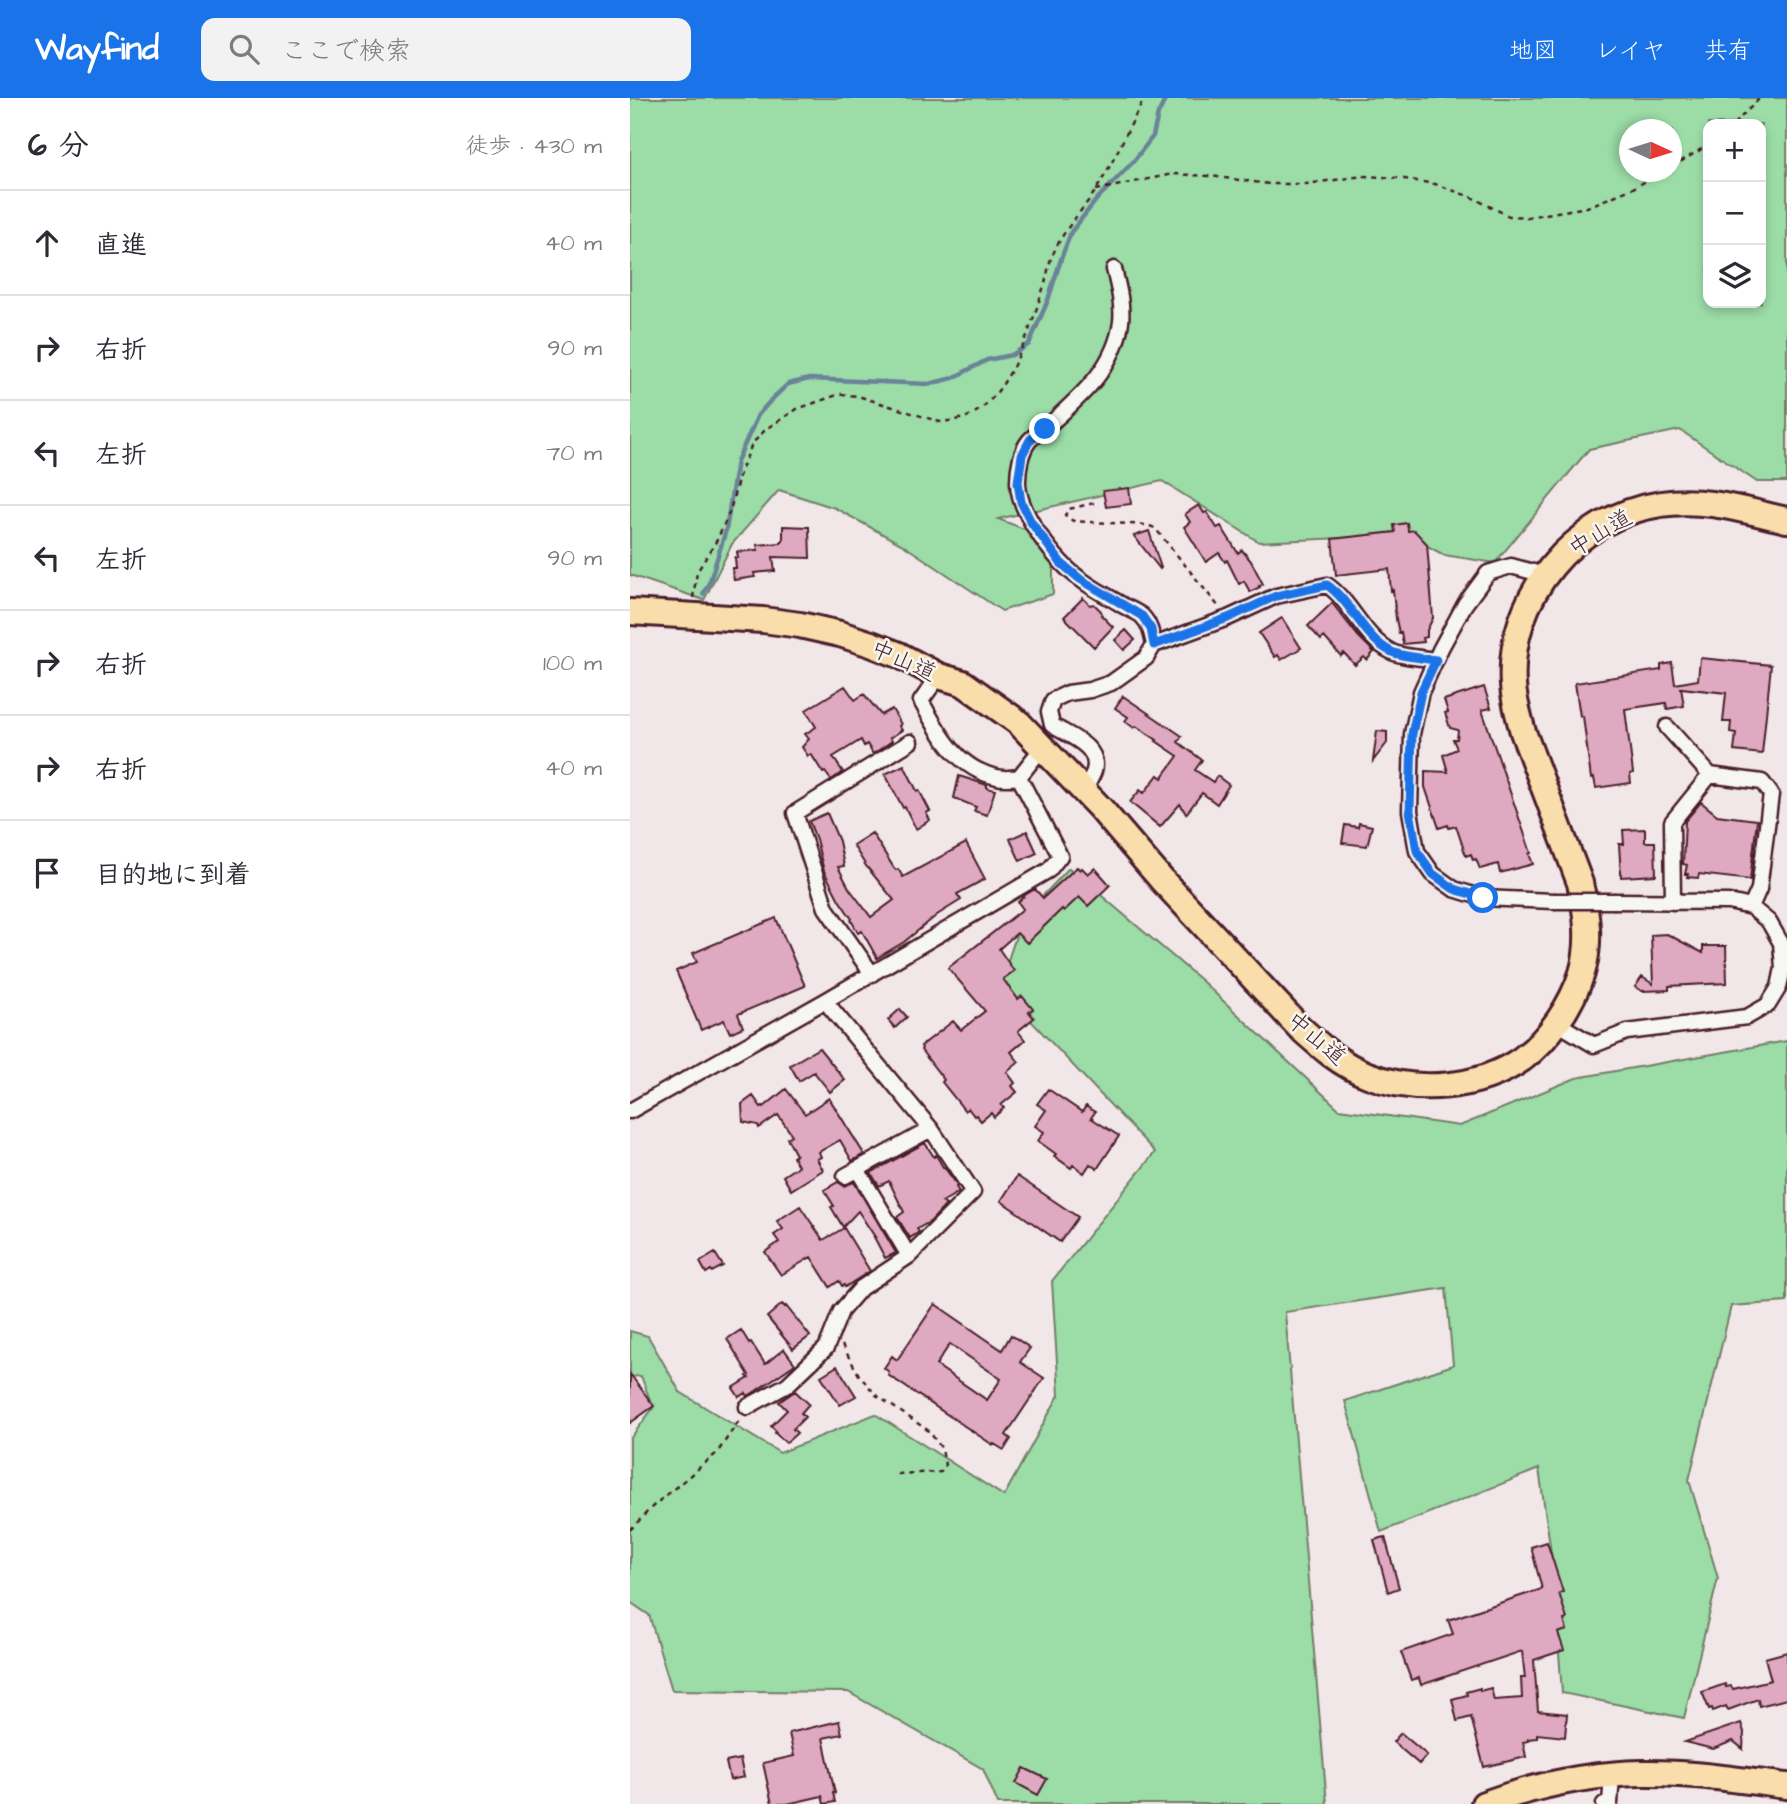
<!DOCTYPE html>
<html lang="ja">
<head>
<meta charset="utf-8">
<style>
	body { margin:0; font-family:"Architects Daughter","Klee One",sans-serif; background:#f2f2f3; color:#2b2b33 }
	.controls { position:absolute; right:21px; top:21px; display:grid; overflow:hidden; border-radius:14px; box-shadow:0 4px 10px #0003 }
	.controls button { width:63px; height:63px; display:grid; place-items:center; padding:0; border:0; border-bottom:2px solid #e1e1e2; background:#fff; color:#2b2b33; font:35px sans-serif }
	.compass { position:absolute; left:989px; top:21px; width:63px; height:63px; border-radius:50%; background:#fff; box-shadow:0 4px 10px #0003; rotate:94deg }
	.stop { position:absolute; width:21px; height:21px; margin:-16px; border:5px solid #1a73e8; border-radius:50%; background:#fff }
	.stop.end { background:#1a73e8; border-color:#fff; box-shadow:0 2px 7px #0008 }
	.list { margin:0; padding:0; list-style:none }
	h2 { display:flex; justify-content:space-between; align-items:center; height:91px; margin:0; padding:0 28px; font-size:30px }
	h2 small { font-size:23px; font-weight:400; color:#7c7c81 }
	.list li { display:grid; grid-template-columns:46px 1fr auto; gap:21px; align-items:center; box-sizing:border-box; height:105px; padding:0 28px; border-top:2px solid #e1e1e2 }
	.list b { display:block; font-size:26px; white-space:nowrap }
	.list em { font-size:23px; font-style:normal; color:#7c7c81 }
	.icon { flex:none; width:38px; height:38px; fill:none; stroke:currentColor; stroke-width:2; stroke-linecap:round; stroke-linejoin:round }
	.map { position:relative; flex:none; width:1157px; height:1706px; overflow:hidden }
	header { display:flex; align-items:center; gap:42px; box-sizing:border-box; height:98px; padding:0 35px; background:#1a73e8; color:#fff }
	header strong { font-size:33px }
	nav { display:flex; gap:38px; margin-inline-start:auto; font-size:24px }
	.search { width:490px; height:63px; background:#f2f2f3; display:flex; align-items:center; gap:18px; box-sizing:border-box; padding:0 24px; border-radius:14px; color:#7c7c81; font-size:26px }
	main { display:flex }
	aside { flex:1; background:#fff }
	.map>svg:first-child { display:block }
</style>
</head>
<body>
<header>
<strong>Wayfind</strong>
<div class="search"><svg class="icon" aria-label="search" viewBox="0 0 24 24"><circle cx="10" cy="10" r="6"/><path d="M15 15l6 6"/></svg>ここで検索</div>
<nav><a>地図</a><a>レイヤ</a><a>共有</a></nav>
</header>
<main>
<aside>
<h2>6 分<small>徒歩 · 430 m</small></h2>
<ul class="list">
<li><svg class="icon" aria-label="ahead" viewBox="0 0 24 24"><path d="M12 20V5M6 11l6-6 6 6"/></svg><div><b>直進</b></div><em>40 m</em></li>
<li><svg class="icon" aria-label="right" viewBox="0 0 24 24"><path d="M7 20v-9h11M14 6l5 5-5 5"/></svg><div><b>右折</b></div><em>90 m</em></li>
<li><svg class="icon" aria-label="left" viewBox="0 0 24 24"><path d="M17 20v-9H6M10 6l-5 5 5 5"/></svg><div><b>左折</b></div><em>70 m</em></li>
<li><svg class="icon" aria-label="left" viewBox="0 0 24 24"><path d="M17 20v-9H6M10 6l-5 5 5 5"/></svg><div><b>左折</b></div><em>90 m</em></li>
<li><svg class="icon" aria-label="right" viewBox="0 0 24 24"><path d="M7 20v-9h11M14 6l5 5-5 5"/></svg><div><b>右折</b></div><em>100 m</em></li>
<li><svg class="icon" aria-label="right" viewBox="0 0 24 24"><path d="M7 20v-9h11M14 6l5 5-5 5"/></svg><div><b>右折</b></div><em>40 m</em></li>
<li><svg class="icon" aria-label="arrive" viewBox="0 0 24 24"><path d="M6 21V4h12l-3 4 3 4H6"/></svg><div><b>目的地に到着</b></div></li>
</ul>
</aside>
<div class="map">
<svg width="1157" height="1706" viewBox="0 0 1157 1706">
	<rect width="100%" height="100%" fill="#f1e7e8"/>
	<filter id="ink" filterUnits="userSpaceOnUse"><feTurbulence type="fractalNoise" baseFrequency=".0143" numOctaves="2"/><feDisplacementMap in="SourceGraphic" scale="14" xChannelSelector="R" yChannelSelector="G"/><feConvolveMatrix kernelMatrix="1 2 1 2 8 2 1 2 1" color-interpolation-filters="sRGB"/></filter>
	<g filter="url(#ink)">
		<path fill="#9bdca7" stroke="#727e69" stroke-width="2" fill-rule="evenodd" d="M0,0H1157V384H1127L1050,332L959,351L865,465L814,457L777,437L629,444L532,383L368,421L423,442V496L372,513L273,447L205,410L149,392L102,446L74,502L0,477ZM1078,26H1131V205H1078ZM1000,32H1042V74H1000Z
			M439,770L573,884L709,1011L830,1028L946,980L1157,943V1204L1101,1208L1059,1382L1088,1480L1054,1620L932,1595L922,1461L909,1371L751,1434L715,1303L823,1267L816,1190L655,1214L697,1706H368L353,1671L218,1594L42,1592L19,1517L0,1504V1341L23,1310L11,1278L0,1279V1233L18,1238L50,1294L150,1355L245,1316L374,1398L429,1297L422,1183L525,1054L369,889L392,820Z"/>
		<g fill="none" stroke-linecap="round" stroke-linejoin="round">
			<path stroke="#6a8398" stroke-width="4.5" d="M73,496L80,483L96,432L107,363L128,317L142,301L158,286L179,281L299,286L323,280L357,262L382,257L399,246L418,202L431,161L441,134L467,101L503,64L523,38L528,16L536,0"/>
		</g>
		<path fill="#dfa9c1" stroke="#4a1f2b" stroke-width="2" fill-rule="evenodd" d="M499,390L501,406L476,409L473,393Z
			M569,407L574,415L577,414L587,430L591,428L608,455L612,452L621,463L633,486L629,488L630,489L620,494L614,483L609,486L597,462L595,464L589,455L576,464L554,429L560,424L555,416Z
			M777,425L778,433L784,432L797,446L803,520L797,532V539L793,540L794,544L773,546L771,534L769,535L766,521L763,492L761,493L759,471L706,477L702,441L765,434L764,427Z
			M153,428L179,429L180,460L143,459L145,473L124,475L125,479L104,482L102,470H106L105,460H108L107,454L128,452L127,447L151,445V443H153Z
			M519,433L531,470L530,471L504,438Z
			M453,500L460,507L464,506L471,513L472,516L471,517L483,529L464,549L434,519Z
			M702,505L728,538L744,554L737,562L734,559L725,567L714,555L711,558L694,539L691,542L678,528Z
			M652,520L671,550L651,562L648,557L645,559L629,535Z
			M496,532L505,542L494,552L485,542Z
			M1070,560L1141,567L1132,656L1104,653L1106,635L1100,634L1101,624H1093L1096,595L1051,590L1054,608L1037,611L1036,605L995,611L1003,675L1000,676L1001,685L966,690L964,680L961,681L953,618H950L945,585L1031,572V567L1042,565L1045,586L1068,582Z
			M215,588L225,602L234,596L251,617L262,611L271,626L269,628L272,632L260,640L262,643L243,656L237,646L234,648L231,642L203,659L213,674L201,682L195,674L193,675L181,656L178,658L172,649L179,641L175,636L186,629L176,612Z
			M854,589L861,610L852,612L901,755L899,756L903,766L870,775L868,766L850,771L846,761L843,762L841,756L836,758L826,728L819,730L818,727L809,730L795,689V673L818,674L813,657L827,651L823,641H827L828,632L820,630L815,615L818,614L814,602Z
			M493,598L552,638L548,644L572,662L565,672L583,684L587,678L599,687L587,706L572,695L556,716L550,706L530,729L500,704L510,692L514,695L528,677L532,680L548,658L526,643L527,642L506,628L504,630L495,623L498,619L485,610Z
			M747,633L757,634V645L743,663Z
			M274,667L287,693L289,692L300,713L296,715L300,722L286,731L275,709L273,710L255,676Z
			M329,678L357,687V690L365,692L357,717L344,713L346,709L324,700Z
			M1071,704L1087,717L1127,722L1120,782L1069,776L1068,780L1057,779L1058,776H1055L1057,767L1053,766L1055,723Z
			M197,715L209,743L214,768L208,769L219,790L241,819L264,802L236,768L223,747L242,735L264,770L266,772L268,771L273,779L336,745L355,781L327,796L331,802L307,817L274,844L247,860L232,833L228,835L221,822L222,821L209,802L194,773L186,741L179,723Z
			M729,725L742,728L737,748L712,745L715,727L728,729Z
			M1015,731V744H1025L1026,777L991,779L989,746H994L993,732Z
			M397,733L407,755L390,763L380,741Z
			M447,769L450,772L452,770L458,776L465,770L480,787L458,808L449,799L434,813L432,811L397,845L387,835L369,851L384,873L373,881L388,901L392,898L403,911L399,914L404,920L388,933L395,942L381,954L389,964L377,974L385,985L382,988L387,994L371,1007L374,1010L364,1019L361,1015L351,1023L346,1017L344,1018L338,1010L335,1013L312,984L314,982L291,952L292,950L291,948L323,923L331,932L355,913L318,870L393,811L388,804L395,797L405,791L413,800Z
			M146,820L175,888L108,916L113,929L100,935L94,922L71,932L46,873L67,864L63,855Z
			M1037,836L1073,855V848H1096L1097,885L1039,888V892L1012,893L1005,889L1012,879L1023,886L1021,837Z
			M270,911L277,919L265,930L258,922Z
			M189,950L215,982L200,994L184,974L169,983L160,967Z
			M156,991L175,1016L199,1000L234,1056L222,1063L210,1042L189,1054L191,1059L187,1061L193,1072L161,1092L153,1078L168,1068L163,1059L166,1057L157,1040L162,1037L148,1017L129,1030L128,1027L113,1024L112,1006L123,998L131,1009L133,1008L134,1009Z
			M418,991L452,1014L456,1008L460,1011L465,1014L461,1020L489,1038L467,1071L460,1066L454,1075L443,1067L441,1070L424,1058L426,1056L408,1043L414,1034L405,1028L416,1012L407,1006Z
			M295,1045L304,1059L306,1057L313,1069H314L328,1088L326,1089L329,1094L312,1104L316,1107L301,1123L287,1131L289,1134L280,1140L267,1119L274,1114L259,1083L249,1088L241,1075Z
			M387,1078L448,1119L430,1144L371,1103Z
			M208,1084L214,1088L224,1084L266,1155L255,1160L244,1139H245L228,1113L213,1129L201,1109L204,1108L194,1092Z
			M170,1108L193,1142L214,1130L240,1173L215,1189L214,1187L212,1188L209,1183L200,1189L181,1159L151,1177L135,1154L149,1144L144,1137L153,1131L147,1123Z
			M85,1155L93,1168L82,1174L81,1172L76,1175L70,1164Z
			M152,1206L155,1209L156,1208L180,1238L163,1251L137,1219Z
			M305,1206L372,1252L381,1237L400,1250L390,1264L414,1280L376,1337L381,1341L374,1352L364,1346L363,1347L258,1277L259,1274L254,1270L262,1258L267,1262ZM320,1246L371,1281L357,1302L306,1267Z
			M111,1232L119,1245L121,1244L135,1266L154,1251L165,1266L126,1293L118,1298L116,1295L109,1299L103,1290L119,1280L117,1278L119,1277L97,1241Z
			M207,1268L226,1298L210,1307L191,1278Z
			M0,1276L24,1308L0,1325Z
			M165,1293L179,1306L171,1315L175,1319L163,1331L167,1335L156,1345L145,1335L146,1333L141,1328L157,1312L149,1304Z
			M755,1439L769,1490L758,1494L744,1442Z
			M917,1444L933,1494L929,1495L937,1521L934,1522L937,1532L928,1535L934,1552L904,1562L908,1613L937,1616L935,1639L907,1636V1640L898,1641V1643L893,1644L896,1659L854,1669L841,1619L827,1623L822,1601L837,1597L836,1594L850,1590V1593L861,1590L864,1602L892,1600L891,1580H895L892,1553L791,1587L789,1580L781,1582L771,1554L823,1536L818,1522L912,1491L901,1449Z
			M1157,1554V1601L1129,1608L1128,1601L1098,1612L1096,1608L1083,1613L1082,1610L1079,1611L1072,1594L1095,1586L1096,1589L1101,1588L1103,1591L1141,1582L1135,1560Z
			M209,1623L212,1636L193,1640L205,1695H203L205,1704L194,1706L192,1698L157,1706H142L133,1665L164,1658L159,1635Z
			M1111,1625L1114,1634L1113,1651L1103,1643L1083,1651L1055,1644Z
			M771,1635L797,1657L789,1666L763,1644Z
			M110,1661L114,1679L100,1682L96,1664Z
			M394,1670L417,1681L408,1697L386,1685Z"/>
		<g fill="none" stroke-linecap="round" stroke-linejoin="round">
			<g stroke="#4a1f2b" stroke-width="19">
				<path id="street" d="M914,477L881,468L858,475L835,506L811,550L791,594L782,636L780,713L787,753L803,776L824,791L853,800L924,803
					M524,547L598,520L646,498L697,487C722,504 734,541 762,554C772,559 794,560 806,562
					M309,578L291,603C309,635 327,671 367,679C373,681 382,680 389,679
					M1037,629L1080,677L1132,684L1141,696L1129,791L1121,809
					M454,693C457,687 462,679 464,673C471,648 438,638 422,627L419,614L423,602L438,595L460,592L481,585L516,560L524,547C522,537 520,526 512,518C506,513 496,510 489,505C477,498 464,491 453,483C427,466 387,414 388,383C388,370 391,353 399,343C405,336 414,332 420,326C452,297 485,269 491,224C493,206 488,188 484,171
					M1043,804L1042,724L1080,677
					M242,876L196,810L165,715L280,644
					M927,925L964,947L997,934L1117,919L1138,907L1149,889L1153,870L1151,845L1139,824L1121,809L1099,804L985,803
					M0,1013L195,903L419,772L430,758L389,679L412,650
					M227,1071L279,1158
					M215,1078L301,1031
					M117,1309L157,1287L196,1250L211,1213L231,1190L279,1158L343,1094L301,1031L195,903
					M974,1706L980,1705L982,1677"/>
			</g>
			<g stroke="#4a1f2b" stroke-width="30">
				<path id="highway" d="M0,514L133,522L170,527L210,536L241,546L269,557L309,578L333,585L388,624L471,711L531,781L669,929C690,948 711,967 738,977C786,996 849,991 892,961C919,941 942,907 952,875C961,845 957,815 950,785L893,634C889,619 884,604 883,587C877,499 944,419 1031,406C1073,399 1116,413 1157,422
					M854,1706C904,1688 959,1676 1012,1675C1060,1674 1109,1682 1157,1688"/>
			</g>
			<path stroke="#4a1f2b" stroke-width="2.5" stroke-dasharray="5 5" stroke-linecap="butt" d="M1104,26L1130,0
				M1042,69L1078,47
				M466,92L543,76L580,78L639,86H676L733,78L769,80L805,86L841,99L879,118L898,119L957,109L1001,91L1033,74
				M464,405L439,411L435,417L443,423L517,427L525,430L589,509
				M63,500L67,474L87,442L100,413L109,378L122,346L136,331L167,311L210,296L228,298L310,324C320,323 332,322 341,317C382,295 401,227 415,185C418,175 419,163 424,154C434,131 452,113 466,92C483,65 496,35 511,7L517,0
				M212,1247L229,1277L246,1297L299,1333L312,1351L315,1367L311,1374L266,1376
				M0,1432L22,1409L87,1355L110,1321"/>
			<use href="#street" stroke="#f6f6f2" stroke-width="14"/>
			<use href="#highway" stroke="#f9ddab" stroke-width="24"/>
			<g stroke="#4a1f2b" stroke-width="19" stroke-linecap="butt">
				<path id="street-bridge" d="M924,803H985"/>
			</g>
			<use href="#street-bridge" stroke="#f6f6f2" stroke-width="14"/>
		</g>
	</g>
	<g fill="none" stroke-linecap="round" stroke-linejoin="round" filter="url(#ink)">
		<path stroke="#1a73e8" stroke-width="9" d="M415,331L400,342L392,357L388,384L391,404L401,424L431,465L450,481L512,518L521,531L524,547L598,520L646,498L697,487C722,504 734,541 762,554C772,559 794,560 806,562L791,594L782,636L780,713L787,753L803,776L824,791L853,800"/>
	</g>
	<g text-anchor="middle" stroke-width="5" stroke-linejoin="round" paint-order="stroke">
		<g font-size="23" fill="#4a1f2b" stroke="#f6f6f2">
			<text transform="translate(970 434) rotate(-31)" y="8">中山道</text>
			<text transform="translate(274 562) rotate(24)" y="8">中山道</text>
			<text transform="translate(687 940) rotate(40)" y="8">中山道</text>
		</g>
	</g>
</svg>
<div class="controls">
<button>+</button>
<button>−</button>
<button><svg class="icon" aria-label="layers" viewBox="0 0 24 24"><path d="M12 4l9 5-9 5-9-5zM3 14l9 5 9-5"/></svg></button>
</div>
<svg class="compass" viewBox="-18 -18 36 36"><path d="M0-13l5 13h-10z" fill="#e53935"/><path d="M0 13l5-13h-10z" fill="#7c7c81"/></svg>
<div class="stop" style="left:853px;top:800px"></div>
<div class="stop end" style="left:415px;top:331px"></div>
</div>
</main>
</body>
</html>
